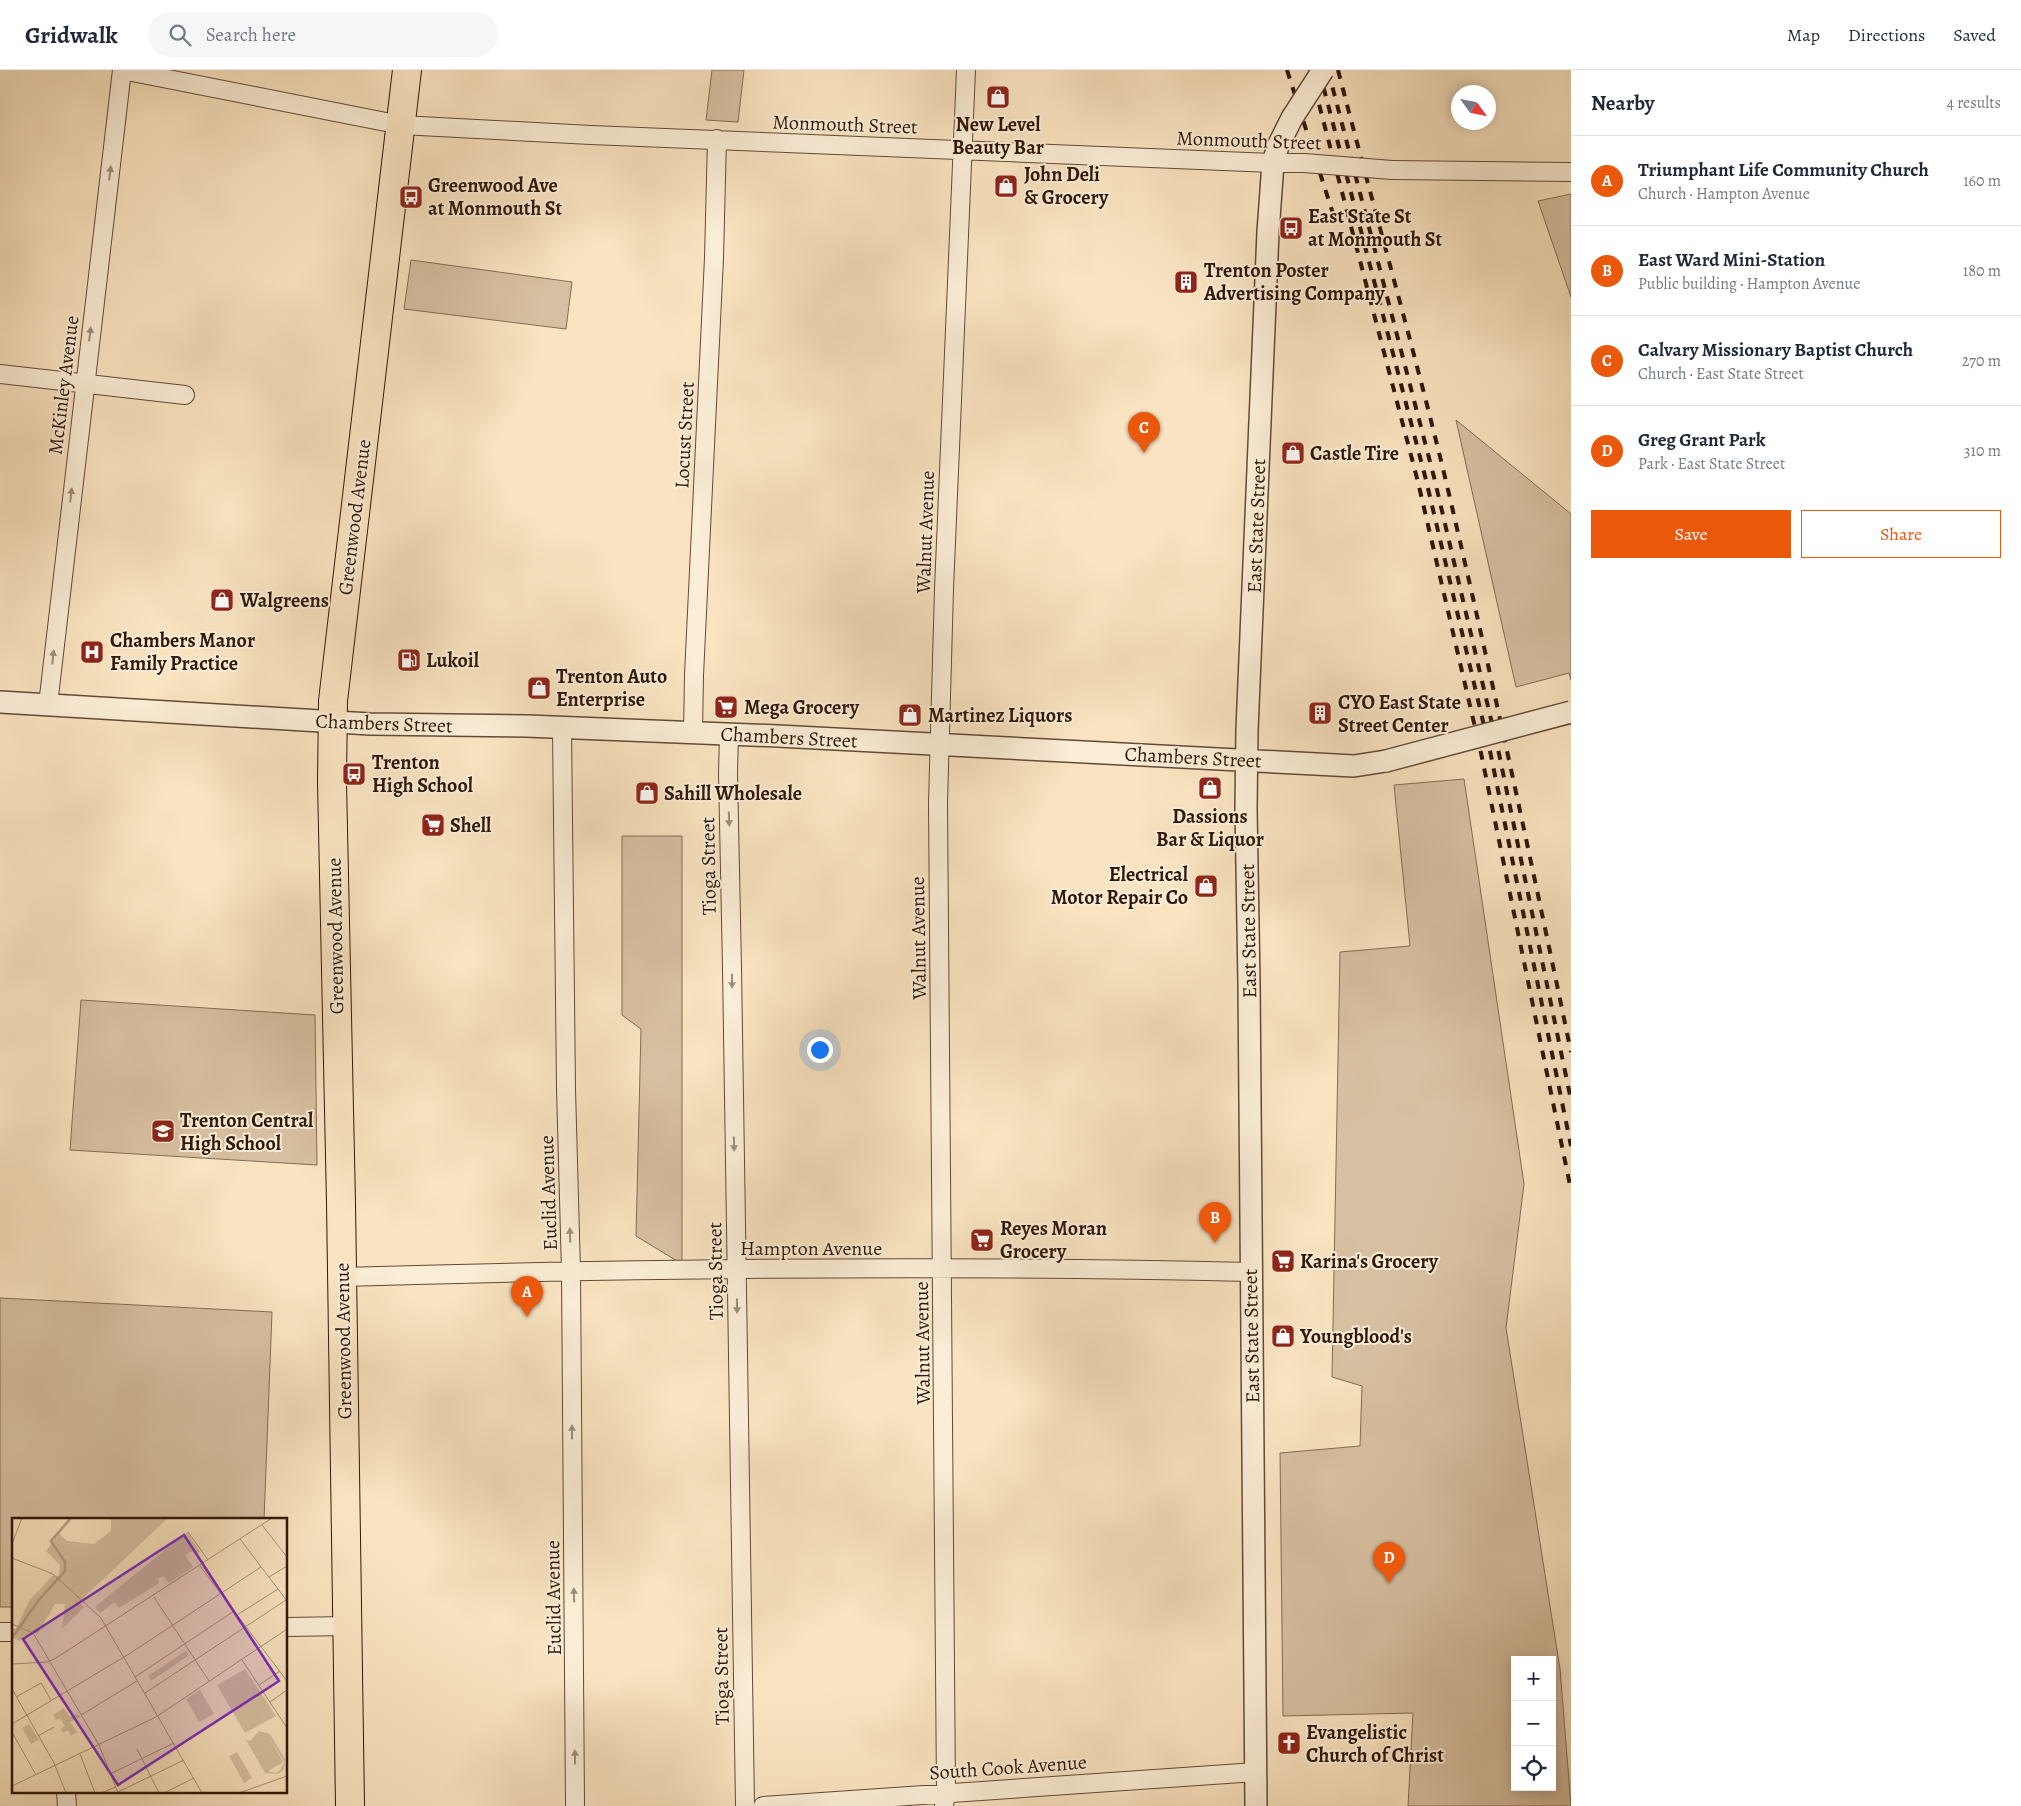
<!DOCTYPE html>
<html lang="en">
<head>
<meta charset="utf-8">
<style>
	body { margin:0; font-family:Alegreya,serif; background:#f6f6f7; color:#1f2937 }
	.controls { position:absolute; right:15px; bottom:15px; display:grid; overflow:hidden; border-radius:0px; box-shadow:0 2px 12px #0003 }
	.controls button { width:45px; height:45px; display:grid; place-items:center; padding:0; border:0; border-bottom:1px solid #e0e1e3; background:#fff; color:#1f2937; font:25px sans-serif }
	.compass { position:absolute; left:1451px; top:15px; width:45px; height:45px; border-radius:50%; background:#fff; box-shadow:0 2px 12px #0003; rotate:123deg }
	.you { position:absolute; left:819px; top:979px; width:18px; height:18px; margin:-12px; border:4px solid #fff; border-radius:50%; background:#1a73e8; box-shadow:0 0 0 8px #1a73e833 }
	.badge { display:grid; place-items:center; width:32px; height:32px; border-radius:50%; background:#ea580c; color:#fff; font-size:16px; font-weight:700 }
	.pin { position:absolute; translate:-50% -41px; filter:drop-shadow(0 1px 2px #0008) }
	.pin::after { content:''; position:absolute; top:26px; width:18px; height:15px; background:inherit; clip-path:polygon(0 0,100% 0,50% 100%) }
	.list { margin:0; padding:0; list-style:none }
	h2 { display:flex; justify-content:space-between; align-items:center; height:65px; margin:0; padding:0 20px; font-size:21px }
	h2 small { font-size:16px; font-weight:400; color:#747a83 }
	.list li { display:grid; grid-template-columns:32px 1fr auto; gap:15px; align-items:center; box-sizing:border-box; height:90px; padding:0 20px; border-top:1px solid #e0e1e3 }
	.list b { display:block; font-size:19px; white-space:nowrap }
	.list p { margin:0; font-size:16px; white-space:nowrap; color:#747a83 }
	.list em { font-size:16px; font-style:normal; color:#747a83 }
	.actions { display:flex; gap:10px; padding:15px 20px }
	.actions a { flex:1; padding:11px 0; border:1px solid #ea580c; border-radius:0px; text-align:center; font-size:18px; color:#ea580c }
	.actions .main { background:#ea580c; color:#fff }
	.icon { flex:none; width:28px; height:28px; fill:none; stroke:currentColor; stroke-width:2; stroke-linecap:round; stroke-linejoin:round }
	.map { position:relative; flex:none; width:1571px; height:1736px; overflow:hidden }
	header { display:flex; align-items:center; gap:30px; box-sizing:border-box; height:70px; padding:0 25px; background:#fff; border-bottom:1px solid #e0e1e3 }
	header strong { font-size:24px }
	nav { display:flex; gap:28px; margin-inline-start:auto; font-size:18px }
	.search { width:350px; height:45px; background:#f6f6f7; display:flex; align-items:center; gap:12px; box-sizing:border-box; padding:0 18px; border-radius:28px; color:#747a83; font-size:19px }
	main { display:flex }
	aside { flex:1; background:#fff }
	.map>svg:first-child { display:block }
</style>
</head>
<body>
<header>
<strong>Gridwalk</strong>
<div class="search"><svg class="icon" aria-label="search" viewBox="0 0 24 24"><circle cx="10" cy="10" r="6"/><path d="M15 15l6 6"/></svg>Search here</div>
<nav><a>Map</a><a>Directions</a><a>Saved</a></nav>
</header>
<main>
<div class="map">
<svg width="1571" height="1736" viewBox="0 0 1571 1736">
	<rect width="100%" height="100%" fill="#f9e3c0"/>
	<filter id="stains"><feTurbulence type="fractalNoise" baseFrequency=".004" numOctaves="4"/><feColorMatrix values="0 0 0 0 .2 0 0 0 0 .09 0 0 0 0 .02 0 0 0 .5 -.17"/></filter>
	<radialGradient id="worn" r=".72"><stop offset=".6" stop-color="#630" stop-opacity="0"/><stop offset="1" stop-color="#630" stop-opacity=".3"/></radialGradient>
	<path fill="#d7c0a1" stroke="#846c55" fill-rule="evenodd" d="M712,0H744L738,52L706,50Z
		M1571,124V227L1538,131Z
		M411,190L572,212L566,259L404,239Z
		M1456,350L1571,444V610L1569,603L1516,617Z
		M1464,709L1524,1114L1506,1258L1560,1599L1571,1736H1408L1413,1643L1283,1646L1280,1383L1360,1376L1362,1316L1332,1307L1340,882L1410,876L1394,715ZM1515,1590H1552V1717H1515Z
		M622,766H682V1194L636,1166L641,959L622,945Z
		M81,930L315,945L317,1095L70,1080Z
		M0,1228L272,1242L264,1450H14V1537H0Z"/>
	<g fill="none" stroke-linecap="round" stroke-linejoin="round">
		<g stroke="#624a37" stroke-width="20">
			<path id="minor" d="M122,0L401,55L591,65L1273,93H1304
				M1392,100L1571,102
				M0,304L185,325
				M48,635L122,0
				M562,659L566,1019L571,1201L575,1736
				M693,663L694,605L714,188L717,69
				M729,665L728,703L732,898L745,1736
				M342,1207C644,1198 948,1195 1251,1202
				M286,1557L347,1556
				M0,1562H14
				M66,1722L67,1736
				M763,1736L1256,1702
				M944,1736L946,1722L938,733L944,519L966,0"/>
		</g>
		<g stroke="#624a37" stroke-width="24">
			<path id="tertiary" d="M0,632L370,654L527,656L778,666L1354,696L1386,691
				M1256,1736L1249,914L1246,738L1247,660L1268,162L1273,93L1278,76L1292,48"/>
		</g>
		<g stroke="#301709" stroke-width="30">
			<path id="primary" d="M350,1736L341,1133L332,712L333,631L407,0"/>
		</g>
		<use href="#minor" stroke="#fbedd6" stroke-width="18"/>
		<use href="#tertiary" stroke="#fbedd6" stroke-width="21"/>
		<use href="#primary" stroke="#f9e3c0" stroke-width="28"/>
		<path stroke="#301709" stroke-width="4" stroke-dasharray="9 9" stroke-linecap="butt" d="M1287,0L1336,153
			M1310,0L1418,412L1481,683L1571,1120
			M1319,0L1426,410L1490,681L1571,1076
			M1328,0L1434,407L1498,679L1571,1030
			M1338,0C1373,136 1412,271 1445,407C1490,598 1531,790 1571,982"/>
		<g stroke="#624a37" stroke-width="20" stroke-linecap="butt">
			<path id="minor-bridge" d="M1304,93L1392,100"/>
		</g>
		<g stroke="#624a37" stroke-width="24" stroke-linecap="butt">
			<path id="tertiary-bridge" d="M1292,48L1323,0
				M1386,691L1571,642"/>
		</g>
		<use href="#minor-bridge" stroke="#fbedd6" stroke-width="18"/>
		<use href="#tertiary-bridge" stroke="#fbedd6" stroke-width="21"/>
	</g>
	<defs><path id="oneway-solid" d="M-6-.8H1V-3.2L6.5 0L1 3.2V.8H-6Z" transform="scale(1.25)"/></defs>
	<g fill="#a08d7a">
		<use href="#oneway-solid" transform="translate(110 103) rotate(-83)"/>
		<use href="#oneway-solid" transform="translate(90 264) rotate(-83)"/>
		<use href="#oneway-solid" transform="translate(71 425) rotate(-83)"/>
		<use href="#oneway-solid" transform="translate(53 587) rotate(-84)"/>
		<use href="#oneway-solid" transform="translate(729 749) rotate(88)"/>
		<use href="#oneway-solid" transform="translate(732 911) rotate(89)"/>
		<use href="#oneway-solid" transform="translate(734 1074) rotate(89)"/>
		<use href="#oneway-solid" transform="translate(570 1165) rotate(-92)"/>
		<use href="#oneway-solid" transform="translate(737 1236) rotate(90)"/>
		<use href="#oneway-solid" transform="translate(572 1362) rotate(-90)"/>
		<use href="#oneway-solid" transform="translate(574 1525) rotate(-91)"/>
		<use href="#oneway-solid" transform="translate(575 1687) rotate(-90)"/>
	</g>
	<defs>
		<g id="shop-square" transform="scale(1.25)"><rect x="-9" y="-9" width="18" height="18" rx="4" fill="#8f2418" stroke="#fbedd6"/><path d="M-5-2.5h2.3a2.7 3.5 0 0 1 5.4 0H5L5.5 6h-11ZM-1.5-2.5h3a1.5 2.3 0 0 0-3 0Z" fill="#fff"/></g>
		<g id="bus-square" transform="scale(1.25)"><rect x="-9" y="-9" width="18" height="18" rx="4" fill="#8f2418" stroke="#fbedd6"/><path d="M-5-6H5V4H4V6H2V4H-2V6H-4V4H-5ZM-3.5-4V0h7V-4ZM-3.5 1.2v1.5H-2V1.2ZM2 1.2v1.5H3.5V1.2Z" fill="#fff"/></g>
		<g id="building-square" transform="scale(1.25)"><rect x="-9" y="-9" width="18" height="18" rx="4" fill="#8f2418" stroke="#fbedd6"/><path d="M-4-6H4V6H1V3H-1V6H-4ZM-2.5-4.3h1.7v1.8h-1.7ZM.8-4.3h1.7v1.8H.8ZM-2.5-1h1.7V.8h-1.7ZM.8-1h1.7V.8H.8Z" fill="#fff"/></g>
		<g id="hospital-square" transform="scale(1.25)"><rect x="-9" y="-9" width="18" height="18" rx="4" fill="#8f2418" stroke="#fbedd6"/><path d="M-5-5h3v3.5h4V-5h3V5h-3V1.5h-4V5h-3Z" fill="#fff"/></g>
		<g id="fuel-square" transform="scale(1.25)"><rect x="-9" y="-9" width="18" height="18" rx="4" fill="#8f2418" stroke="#fbedd6"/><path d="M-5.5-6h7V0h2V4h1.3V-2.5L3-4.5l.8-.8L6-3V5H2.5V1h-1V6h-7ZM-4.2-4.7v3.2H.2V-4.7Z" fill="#fff"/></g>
		<g id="supermarket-square" transform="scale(1.25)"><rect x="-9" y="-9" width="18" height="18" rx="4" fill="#8f2418" stroke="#fbedd6"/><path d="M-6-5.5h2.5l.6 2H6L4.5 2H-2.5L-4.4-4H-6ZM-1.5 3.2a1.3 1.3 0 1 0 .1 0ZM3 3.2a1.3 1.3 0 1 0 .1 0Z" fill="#fff"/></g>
		<g id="school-square" transform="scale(1.25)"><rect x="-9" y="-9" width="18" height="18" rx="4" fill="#8f2418" stroke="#fbedd6"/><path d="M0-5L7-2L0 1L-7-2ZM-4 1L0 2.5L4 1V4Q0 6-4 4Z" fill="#fff"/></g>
		<g id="church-square" transform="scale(1.25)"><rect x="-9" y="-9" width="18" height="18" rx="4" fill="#8f2418" stroke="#fbedd6"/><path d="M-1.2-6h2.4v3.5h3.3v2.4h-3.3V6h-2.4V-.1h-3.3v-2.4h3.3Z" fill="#fff"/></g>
	</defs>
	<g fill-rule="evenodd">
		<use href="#shop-square" x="998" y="27"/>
		<use href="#shop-square" x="1006" y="116"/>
		<use href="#bus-square" x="411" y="127"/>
		<use href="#bus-square" x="1291" y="158"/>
		<use href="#building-square" x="1186" y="212"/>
		<use href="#shop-square" x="1293" y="383"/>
		<use href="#shop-square" x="222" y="530"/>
		<use href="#hospital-square" x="92" y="582"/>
		<use href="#fuel-square" x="409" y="590"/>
		<use href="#shop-square" x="539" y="618"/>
		<use href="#supermarket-square" x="726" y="637"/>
		<use href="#building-square" x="1320" y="643"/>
		<use href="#shop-square" x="910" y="645"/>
		<use href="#bus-square" x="354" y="704"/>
		<use href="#shop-square" x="1210" y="718"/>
		<use href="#shop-square" x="647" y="723"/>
		<use href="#supermarket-square" x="433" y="755"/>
		<use href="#shop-square" x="1206" y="816"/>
		<use href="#school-square" x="163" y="1061"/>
		<use href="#supermarket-square" x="982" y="1170"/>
		<use href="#supermarket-square" x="1283" y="1191"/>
		<use href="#shop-square" x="1283" y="1266"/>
		<use href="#church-square" x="1289" y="1673"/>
	</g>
	<g text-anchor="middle" stroke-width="4" stroke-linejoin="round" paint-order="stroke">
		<g font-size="20" fill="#301709" stroke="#fbedd6">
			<text transform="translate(845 54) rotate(2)" y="7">Monmouth Street</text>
			<text transform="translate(1249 70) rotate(2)" y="7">Monmouth Street</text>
			<text transform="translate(63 315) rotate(-83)" y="7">McKinley Avenue</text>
			<text transform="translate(684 365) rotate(-87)" y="7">Locust Street</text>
			<text transform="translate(354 447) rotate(-83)" y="7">Greenwood Avenue</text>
			<text transform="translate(1256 456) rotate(-88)" y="7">East State Street</text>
			<text transform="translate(925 462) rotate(-88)" y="7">Walnut Avenue</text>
			<text transform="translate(384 653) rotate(2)" y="7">Chambers Street</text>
			<text transform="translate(789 667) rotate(3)" y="7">Chambers Street</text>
			<text transform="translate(1193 687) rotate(3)" y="7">Chambers Street</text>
			<text transform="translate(708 796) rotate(-91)" y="7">Tioga Street</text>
			<text transform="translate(1248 861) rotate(-91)" y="7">East State Street</text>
			<text transform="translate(335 866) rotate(-91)" y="7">Greenwood Avenue</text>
			<text transform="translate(918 868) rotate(-91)" y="7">Walnut Avenue</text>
			<text transform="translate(548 1123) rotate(-92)" y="7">Euclid Avenue</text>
			<text x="811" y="1185">Hampton Avenue</text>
			<text transform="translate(715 1201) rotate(-91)" y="7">Tioga Street</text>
			<text transform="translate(1251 1266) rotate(-91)" y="7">East State Street</text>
			<text transform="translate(343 1271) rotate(-91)" y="7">Greenwood Avenue</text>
			<text transform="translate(922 1273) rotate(-91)" y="7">Walnut Avenue</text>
			<text transform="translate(553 1528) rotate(-91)" y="7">Euclid Avenue</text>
			<text transform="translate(721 1606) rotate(-91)" y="7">Tioga Street</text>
			<text transform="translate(1008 1697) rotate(-4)" y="7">South Cook Avenue</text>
		</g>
		<g font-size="20" font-weight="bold" fill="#301709" stroke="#fbedd6" text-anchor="start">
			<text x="998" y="61" text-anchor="middle">New Level<tspan x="998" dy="23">Beauty Bar</tspan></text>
			<text x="1024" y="111">John Deli<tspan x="1024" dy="23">&amp; Grocery</tspan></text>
			<text x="428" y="122">Greenwood Ave<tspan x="428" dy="23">at Monmouth St</tspan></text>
			<text x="1308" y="153">East State St<tspan x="1308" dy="23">at Monmouth St</tspan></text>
			<text x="1204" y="207">Trenton Poster<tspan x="1204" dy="23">Advertising Company</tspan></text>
			<text x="1310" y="390">Castle Tire</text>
			<text x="240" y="537">Walgreens</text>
			<text x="110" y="577">Chambers Manor<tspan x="110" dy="23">Family Practice</tspan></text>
			<text x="426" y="597">Lukoil</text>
			<text x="556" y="613">Trenton Auto<tspan x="556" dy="23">Enterprise</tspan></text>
			<text x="1338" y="639">CYO East State<tspan x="1338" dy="23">Street Center</tspan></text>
			<text x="744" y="644">Mega Grocery</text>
			<text x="928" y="652">Martinez Liquors</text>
			<text x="372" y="699">Trenton<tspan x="372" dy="23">High School</tspan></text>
			<text x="664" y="730">Sahill Wholesale</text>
			<text x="1210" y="753" text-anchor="middle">Dassions<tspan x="1210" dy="23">Bar &amp; Liquor</tspan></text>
			<text x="450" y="762">Shell</text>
			<text x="1188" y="811" text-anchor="end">Electrical<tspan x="1188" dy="23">Motor Repair Co</tspan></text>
			<text x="180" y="1057">Trenton Central<tspan x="180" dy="23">High School</tspan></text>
			<text x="1000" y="1165">Reyes Moran<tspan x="1000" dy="23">Grocery</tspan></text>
			<text x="1300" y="1198">Karina's Grocery</text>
			<text x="1300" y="1273">Youngblood's</text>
			<text x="1306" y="1669">Evangelistic<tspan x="1306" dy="23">Church of Christ</tspan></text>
		</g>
	</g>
	<g transform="translate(12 1448)">
		<rect width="275" height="275" fill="#f9e3c0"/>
		<path d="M99,0H156L71,80L67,85L72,89L50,111L53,86H43L25,117L22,114L7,123L3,120L0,123V111H4L17,83L40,58H47L48,47L34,33L47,15L55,23L82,26L99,13ZM175,14L188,34L185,36L182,32L173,37L181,49L157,65L151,58L146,61L147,65L107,90L102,84L88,95L83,89ZM175,132L176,138L139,163L136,158ZM233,151L264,198L233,215L205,167ZM188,172L202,196L187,204L174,181ZM52,190L58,199L66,196L68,199L58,204L65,214L59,218L56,212L51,215L49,211L53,208L48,200L44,202L41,197ZM17,206L27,222L19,226L10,210ZM247,213L258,216L273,241L272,251L266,256L253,255L234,222L238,223ZM256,217L272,244L269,251L264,255L256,253L271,244ZM225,234L240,260L232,265L217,238Z" fill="#d7c0a1" fill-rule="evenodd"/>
		<path fill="none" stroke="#b59e82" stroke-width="2.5" d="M0,120L26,83L53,53V44L39,23L59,0"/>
		<path fill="none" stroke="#a99177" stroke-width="1" d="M250,7L275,39M176,14L196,42M228,21L275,83M0,26L10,0M0,40L41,56L89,100L190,275M188,48L275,163M257,59L275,48M142,79L197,163M225,97L266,71M0,106L21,115L87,227L106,275M230,142L275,210M0,146L36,144L44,140L260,0M123,159L222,93M247,167L268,153M0,171L42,245L54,275M133,175L274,82M4,179L29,165L39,182M258,184L275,172M69,197L125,163M0,206L117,136L249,49M0,214L24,257M26,218L42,209M125,231L147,275M68,236L83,275M98,256L162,225M0,268L144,199L275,111M106,274L172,242M89,275L104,269M152,275L182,260M227,275L275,258"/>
		<path fill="#7b2cbf" fill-opacity="0.15" stroke="#7b2cbf" stroke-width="2.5" d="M172,17L267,163L106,267L11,121Z"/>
		<rect width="275" height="275" fill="none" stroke="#301709" stroke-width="2.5"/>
	</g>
	<rect width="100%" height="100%" filter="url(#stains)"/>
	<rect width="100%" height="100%" fill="url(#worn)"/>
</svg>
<div class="controls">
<button>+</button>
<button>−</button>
<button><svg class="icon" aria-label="locate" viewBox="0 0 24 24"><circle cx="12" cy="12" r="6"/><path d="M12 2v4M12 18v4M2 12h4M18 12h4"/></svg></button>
</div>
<svg class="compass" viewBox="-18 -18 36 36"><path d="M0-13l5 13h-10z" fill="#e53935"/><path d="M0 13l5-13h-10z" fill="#747a83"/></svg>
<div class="you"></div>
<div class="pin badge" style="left:527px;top:1247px">A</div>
<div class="pin badge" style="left:1215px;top:1173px">B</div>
<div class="pin badge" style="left:1144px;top:383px">C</div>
<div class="pin badge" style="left:1389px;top:1513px">D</div>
</div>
<aside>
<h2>Nearby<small>4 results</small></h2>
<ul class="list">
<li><span class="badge">A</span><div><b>Triumphant Life Community Church</b><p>Church · Hampton Avenue</p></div><em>160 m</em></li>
<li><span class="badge">B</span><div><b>East Ward Mini-Station</b><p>Public building · Hampton Avenue</p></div><em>180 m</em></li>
<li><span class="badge">C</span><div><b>Calvary Missionary Baptist Church</b><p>Church · East State Street</p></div><em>270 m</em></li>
<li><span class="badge">D</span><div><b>Greg Grant Park</b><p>Park · East State Street</p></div><em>310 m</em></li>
</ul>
<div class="actions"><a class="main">Save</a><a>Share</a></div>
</aside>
</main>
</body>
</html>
